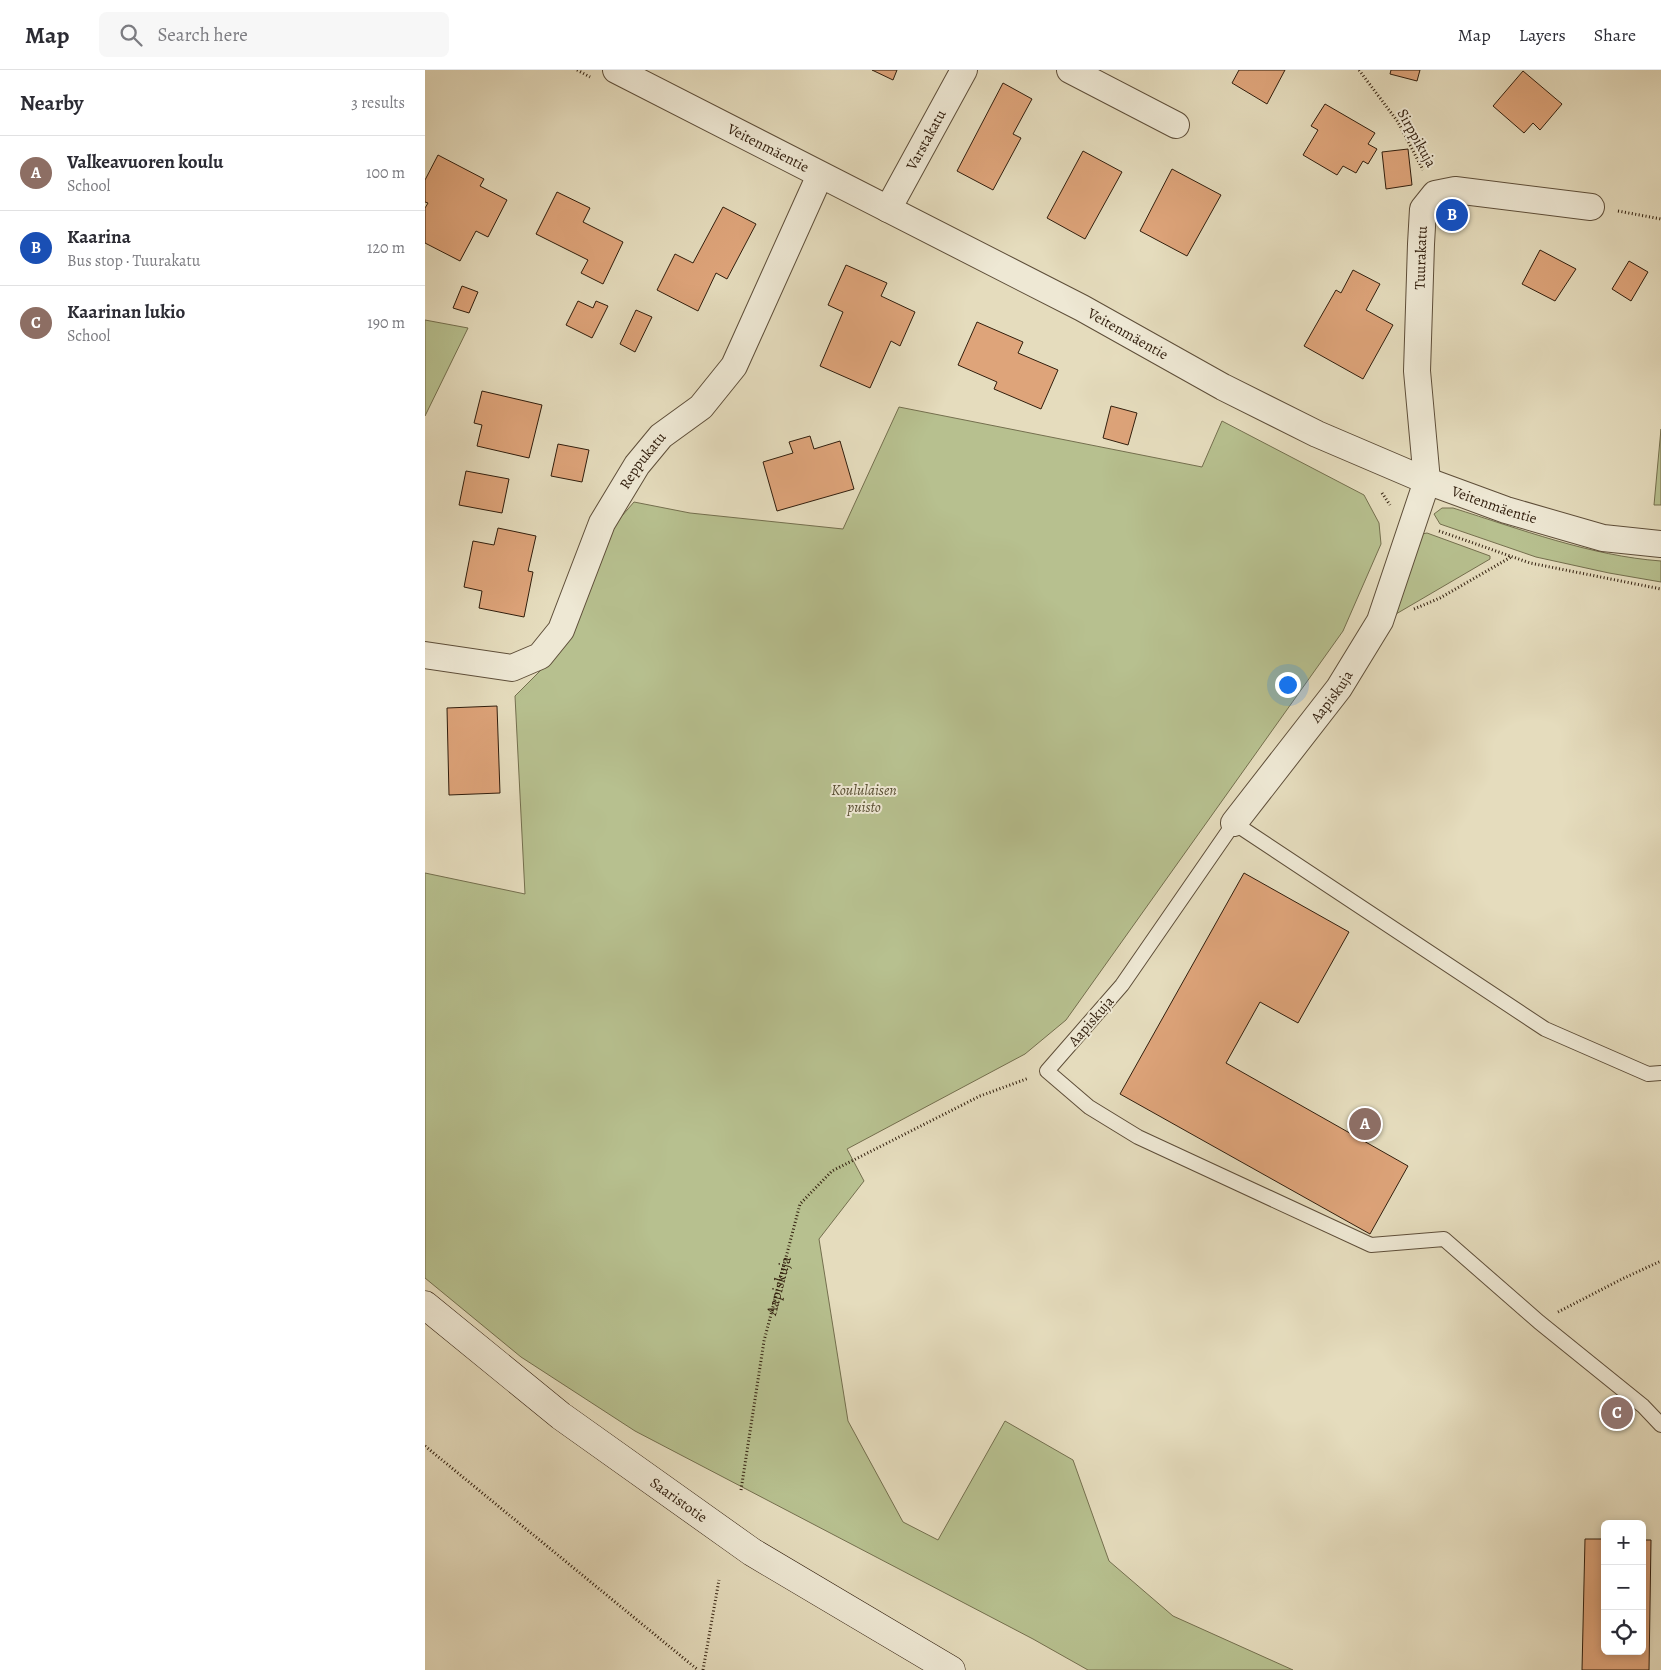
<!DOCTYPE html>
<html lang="en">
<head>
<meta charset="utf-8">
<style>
	body { margin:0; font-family:Alegreya,serif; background:#f7f7f7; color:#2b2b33 }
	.controls { position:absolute; right:15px; bottom:15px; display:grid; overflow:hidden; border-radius:8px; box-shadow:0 2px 8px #0003 }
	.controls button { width:45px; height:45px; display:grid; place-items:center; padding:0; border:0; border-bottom:1px solid #e1e1e2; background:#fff; color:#2b2b33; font:25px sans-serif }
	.you { position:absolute; left:862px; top:614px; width:18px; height:18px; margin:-12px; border:4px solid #fff; border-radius:50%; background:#1a73e8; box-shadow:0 0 0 8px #1a73e833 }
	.badge { display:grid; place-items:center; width:32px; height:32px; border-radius:50%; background:#d93025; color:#fff; font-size:16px; font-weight:700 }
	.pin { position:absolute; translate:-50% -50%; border:2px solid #fff; box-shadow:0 1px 5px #0006 }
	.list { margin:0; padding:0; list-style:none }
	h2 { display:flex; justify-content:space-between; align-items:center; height:65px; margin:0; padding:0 20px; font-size:21px }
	h2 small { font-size:16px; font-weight:400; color:#7c7c81 }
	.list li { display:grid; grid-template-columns:32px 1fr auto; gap:15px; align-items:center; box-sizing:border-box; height:75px; padding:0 20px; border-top:1px solid #e1e1e2 }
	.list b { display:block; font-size:19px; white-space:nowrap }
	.list p { margin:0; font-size:16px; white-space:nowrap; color:#7c7c81 }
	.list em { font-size:16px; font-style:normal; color:#7c7c81 }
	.icon { flex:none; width:28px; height:28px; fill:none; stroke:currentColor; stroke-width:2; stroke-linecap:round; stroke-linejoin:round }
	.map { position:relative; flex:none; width:1236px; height:1600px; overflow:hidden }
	header { display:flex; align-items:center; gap:30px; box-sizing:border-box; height:70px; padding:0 25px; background:#fff; border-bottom:1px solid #e1e1e2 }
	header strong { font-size:24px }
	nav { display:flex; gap:28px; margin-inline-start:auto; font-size:18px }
	.search { width:350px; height:45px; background:#f7f7f7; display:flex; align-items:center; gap:12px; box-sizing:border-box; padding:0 18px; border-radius:8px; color:#7c7c81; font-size:19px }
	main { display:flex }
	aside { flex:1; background:#fff }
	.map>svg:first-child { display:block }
</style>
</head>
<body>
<header>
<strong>Map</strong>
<div class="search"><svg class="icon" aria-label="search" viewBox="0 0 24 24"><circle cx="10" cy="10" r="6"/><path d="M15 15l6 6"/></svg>Search here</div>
<nav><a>Map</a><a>Layers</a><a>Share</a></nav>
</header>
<main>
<aside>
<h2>Nearby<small>3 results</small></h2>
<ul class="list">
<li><span class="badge" style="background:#8d6e63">A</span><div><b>Valkeavuoren koulu</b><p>School</p></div><em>100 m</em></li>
<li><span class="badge" style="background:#1a4fb4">B</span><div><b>Kaarina</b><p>Bus stop · Tuurakatu</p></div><em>120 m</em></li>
<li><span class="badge" style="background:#8d6e63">C</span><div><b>Kaarinan lukio</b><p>School</p></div><em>190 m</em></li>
</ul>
</aside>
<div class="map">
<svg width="1236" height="1600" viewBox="0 0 1236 1600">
	<rect width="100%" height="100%" fill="#e5dcbd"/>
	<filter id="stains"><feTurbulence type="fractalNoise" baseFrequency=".004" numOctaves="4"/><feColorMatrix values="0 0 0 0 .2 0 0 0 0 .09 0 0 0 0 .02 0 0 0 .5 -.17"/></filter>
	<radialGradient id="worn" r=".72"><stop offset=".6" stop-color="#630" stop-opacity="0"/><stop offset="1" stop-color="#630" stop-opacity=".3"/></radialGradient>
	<path fill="#b7c08f" stroke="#746f4e" d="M0,250L43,258L0,346Z
		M474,337L777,397L797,351L939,425L954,453L956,474L918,561L641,950L600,984L422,1079L439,1111L394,1169L423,1351L478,1452L513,1470L580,1351L648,1390L684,1491L748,1546L868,1600H663L608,1569L210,1361L96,1287L0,1208V803L100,824L90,626L126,590L190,454L209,432L265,443L418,459Z
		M1236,359V435H1229Z
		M1017,438H1028C1095,459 1166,486 1236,491V512L1184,503L1111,487L1015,454L1009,444Z
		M1002,463L1065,486V489L971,544L997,464Z"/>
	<path fill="#dea47a" stroke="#311e0d" d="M447,0H472L468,10Z
		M814,0H860L842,34L807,13Z
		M966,0H995L992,11L965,4Z
		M1098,1L1137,34L1115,60L1108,53L1099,63L1068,36Z
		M578,13L607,29L588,64L596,68L568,120L532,101Z
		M900,34L950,63L943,74L952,79L943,94L938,91L931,103L918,96L912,105L878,85L893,60L886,56Z
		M983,79L987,115L961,119L957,82Z
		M658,81L697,102L660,169L622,148Z
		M13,85L59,109L55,116L82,130L63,167L51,161L35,191L0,173V138L3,133L0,132V110Z
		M747,99L796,125L762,186L715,161Z
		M132,122L165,138L158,152L198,172L178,214L156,203L163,190L111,164Z
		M298,137L331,154L302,209L291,203L273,241L232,220L250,184L268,193Z
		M1115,180L1151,199L1130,231L1097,214Z
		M1204,191L1223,202L1206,231L1187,219Z
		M421,195L462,213L456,226L490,242L475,276L466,271L445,318L395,296L418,242L403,235Z
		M928,200L955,214L941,240L968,255L938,309L879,276L911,220L916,223Z
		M37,216L53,222L44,243L28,238Z
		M153,231L168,238L171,231L183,236L167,268L141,255Z
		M211,240L227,247L210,282L195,274Z
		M552,252L598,272L593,283L633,300L616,339L569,319L572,312L533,295Z
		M57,321L117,335L104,388L52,376L57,355L49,353Z
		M686,336L712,343L703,375L678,368Z
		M385,366L389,379L415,371L429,419L352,441L338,392L368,383L364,372Z
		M133,374L164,380L157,412L126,406Z
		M41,401L84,409L77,443L34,435Z
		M73,458L111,466L103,501L108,502L99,547L54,538L57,521L39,517L48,471L69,475Z
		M72,636L75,723L24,725L22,638Z
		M819,803L924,862L873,953L835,932L801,993L983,1096L945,1164L695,1024Z
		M1160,1469H1180V1581H1217V1470H1226L1224,1600H1157Z"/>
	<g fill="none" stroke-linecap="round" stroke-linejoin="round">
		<g stroke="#5e4e39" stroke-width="16">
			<path id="lane" d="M1236,1003L1223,1004L1120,959L809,753L697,915L622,1001L664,1037L713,1067L946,1175L1019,1169L1114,1252L1218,1336L1236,1355"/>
		</g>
		<g stroke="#5e4e39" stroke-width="28">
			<g id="street">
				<path id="s2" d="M191,0L657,238L798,317L892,364L1002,411L1081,440L1178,468L1236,474"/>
				<path d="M645,0L751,55"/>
				<path id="s3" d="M463,139L539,0"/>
				<path id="s4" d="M0,585L87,598L115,586L136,560L177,453L212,395L236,366L276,337L309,296L395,105"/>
				<path id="s5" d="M809,753L914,618L955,551L1002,411L992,301L996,174L998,139L1010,124L1030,120L1166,137"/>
			</g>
		</g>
		<g stroke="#311e0d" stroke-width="29">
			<g id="secondary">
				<path id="s6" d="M0,1235L136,1346L327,1482L526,1600"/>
			</g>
		</g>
		<g stroke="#311e0d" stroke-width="3" stroke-dasharray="1 2.5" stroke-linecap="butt">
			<path d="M152,0L165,7"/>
			<path d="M934,0L973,52L998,100"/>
			<path d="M1193,141L1236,149"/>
			<path d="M957,423L965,435"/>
			<path d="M1014,461L1105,493L1236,519"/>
			<path d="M989,539L1015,528L1086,487"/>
			<path d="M1133,1242L1197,1209L1236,1191"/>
			<path d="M0,1376L273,1600"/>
			<path id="s1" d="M316,1420L339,1271L375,1134L407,1101L555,1026L604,1008"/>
			<path d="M278,1600L294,1510"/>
		</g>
		<use href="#lane" stroke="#eee8d4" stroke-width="14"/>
		<use href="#street" stroke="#eee8d4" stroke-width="26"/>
		<use href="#secondary" stroke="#eee8d4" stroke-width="28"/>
	</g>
	<g text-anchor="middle" stroke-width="4" stroke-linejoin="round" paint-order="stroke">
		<g font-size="15" fill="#311e0d" stroke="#eee8d4">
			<text transform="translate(992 68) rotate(61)" y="5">Sirppikuja</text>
			<text dy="5" stroke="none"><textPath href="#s3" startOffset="79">Varstakatu</textPath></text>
			<text dy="5" stroke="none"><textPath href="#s2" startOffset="171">Veitenmäentie</textPath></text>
			<text dy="5" stroke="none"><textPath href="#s5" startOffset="621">Tuurakatu</textPath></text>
			<text dy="5" stroke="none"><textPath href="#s2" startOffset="576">Veitenmäentie</textPath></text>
			<text dy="5" stroke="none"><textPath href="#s4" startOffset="341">Reppukatu</textPath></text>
			<text dy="5" stroke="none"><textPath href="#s2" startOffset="981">Veitenmäentie</textPath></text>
			<text dy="5" stroke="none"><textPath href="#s5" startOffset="160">Aapiskuja</textPath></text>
			<text transform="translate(666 951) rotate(-49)" y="5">Aapiskuja</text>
			<text dy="5" stroke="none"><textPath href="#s1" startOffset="208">Aapiskuja</textPath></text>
			<text dy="5" stroke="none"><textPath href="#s6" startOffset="320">Saaristotie</textPath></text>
		</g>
		<g font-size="15" font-style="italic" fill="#594f34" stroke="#eee8d4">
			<text x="439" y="725">Koululaisen<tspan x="439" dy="17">puisto</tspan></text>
		</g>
	</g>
	<rect width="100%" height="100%" filter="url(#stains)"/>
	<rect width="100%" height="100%" fill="url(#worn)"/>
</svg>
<div class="controls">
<button>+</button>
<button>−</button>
<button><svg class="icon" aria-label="locate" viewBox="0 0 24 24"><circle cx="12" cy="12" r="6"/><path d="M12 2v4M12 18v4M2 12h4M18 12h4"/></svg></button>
</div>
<div class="you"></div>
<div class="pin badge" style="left:940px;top:1054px;background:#8d6e63">A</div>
<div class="pin badge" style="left:1027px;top:145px;background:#1a4fb4">B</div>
<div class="pin badge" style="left:1192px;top:1343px;background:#8d6e63">C</div>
</div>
</main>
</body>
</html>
